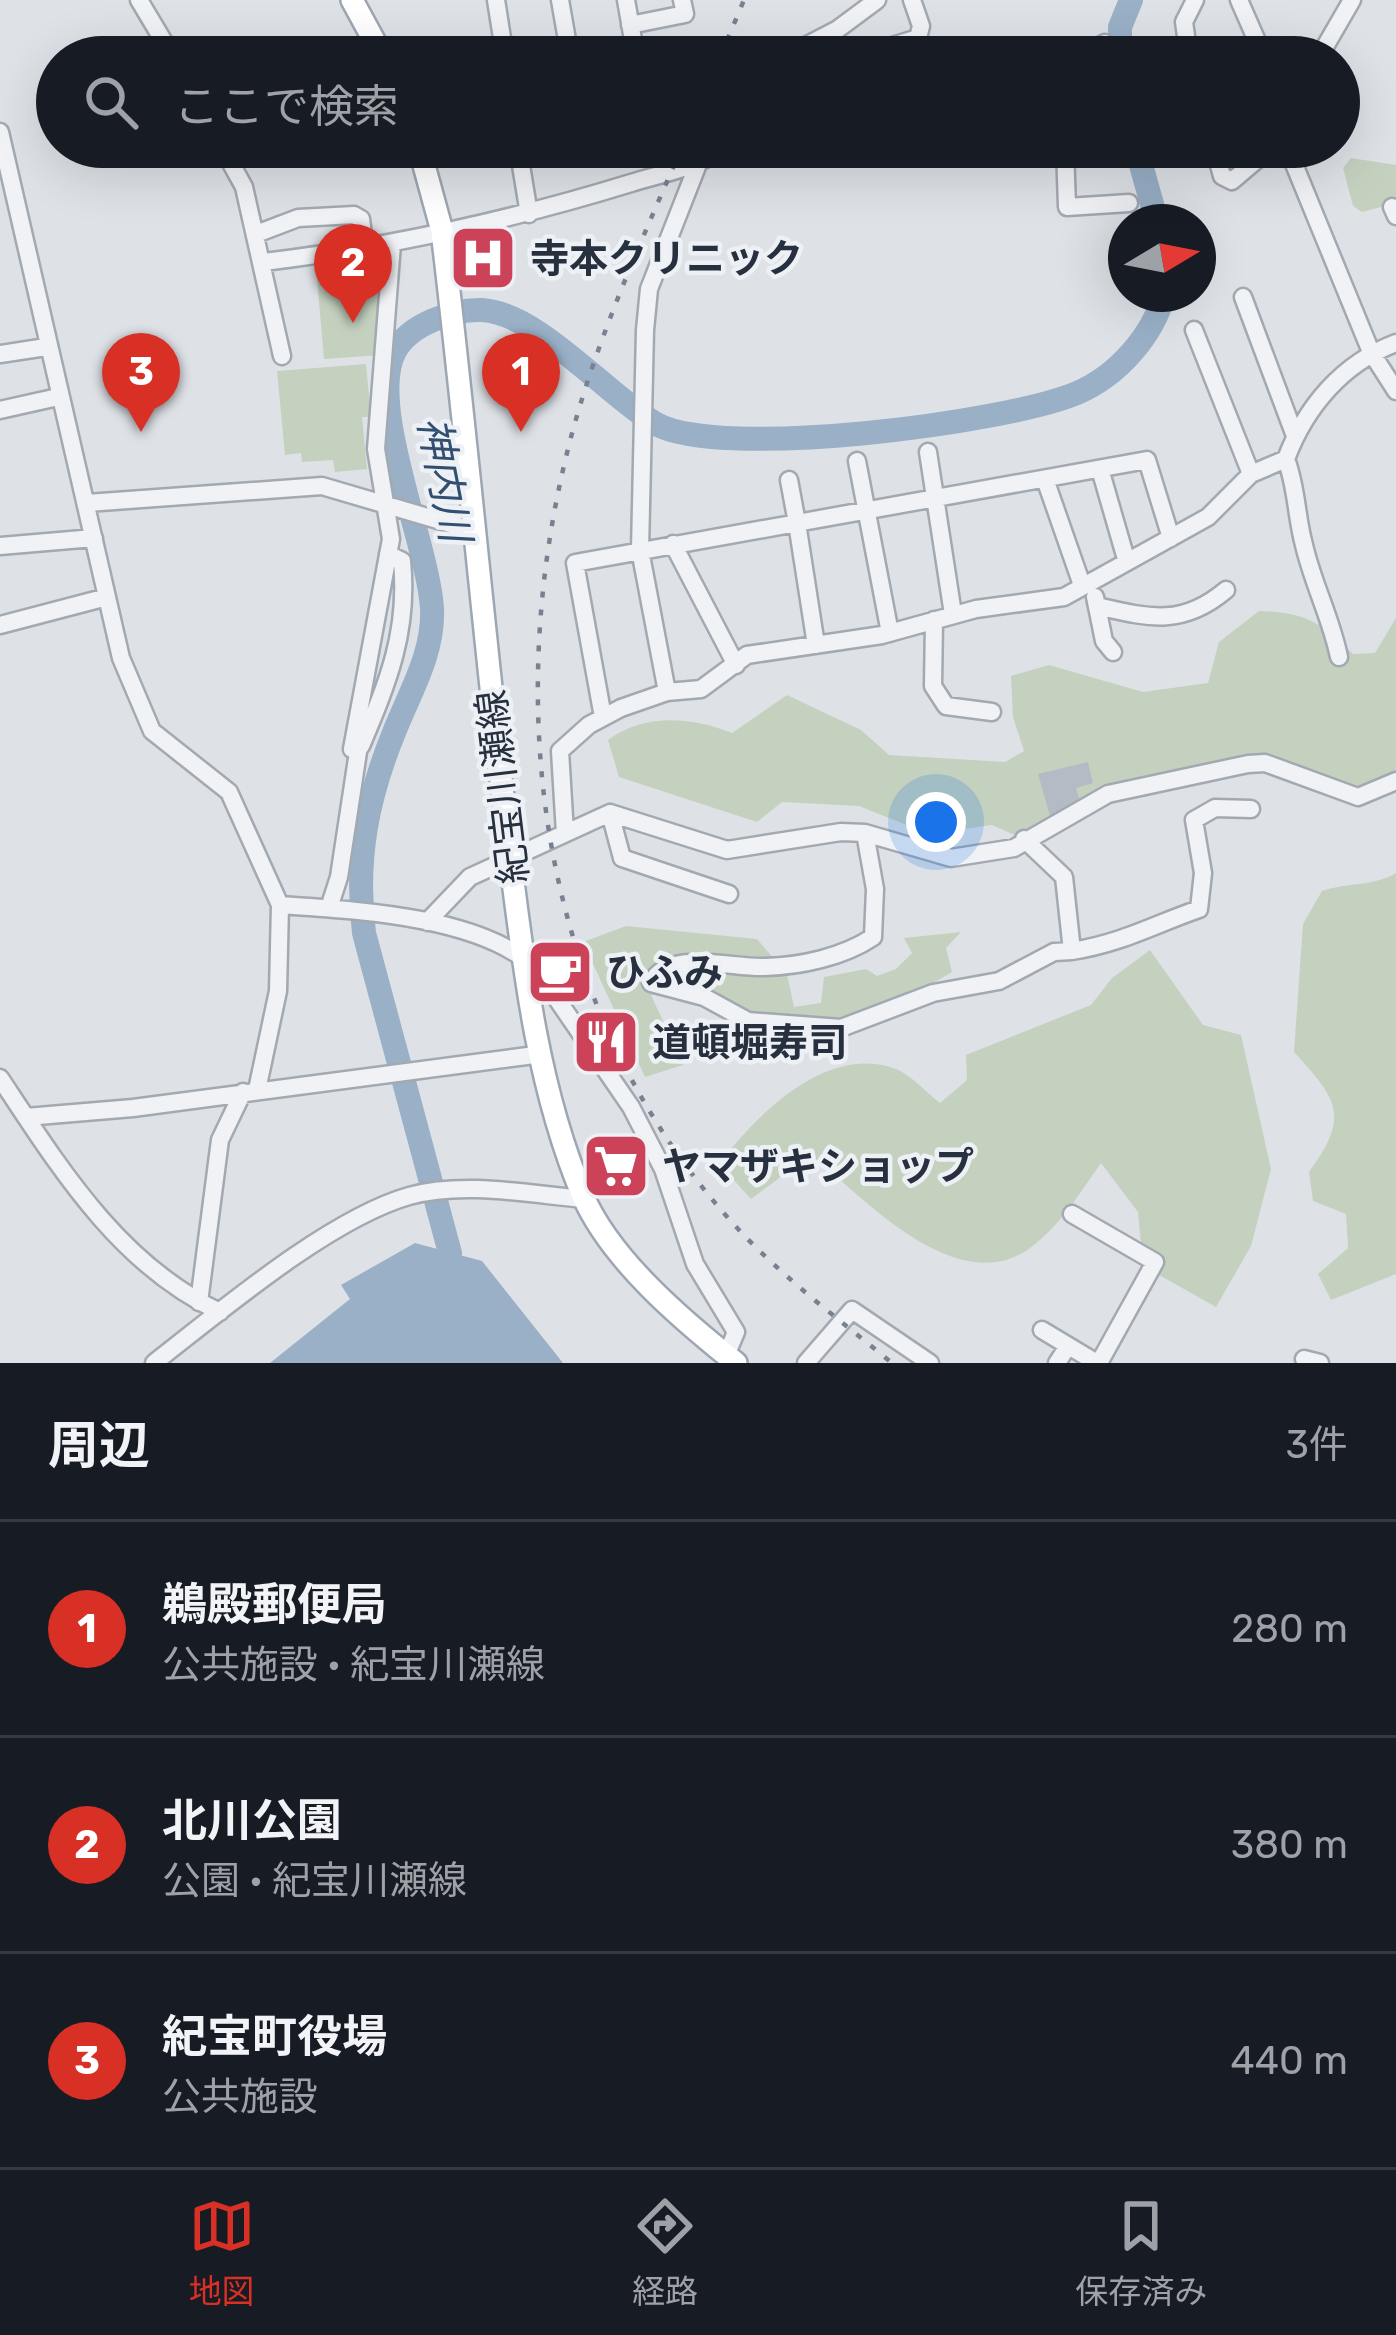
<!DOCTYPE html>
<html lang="ja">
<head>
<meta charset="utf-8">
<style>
	body { margin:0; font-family:Rubik,"Noto Sans JP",sans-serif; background:#20242c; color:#f1f3f6 }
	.compass { position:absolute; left:1108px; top:204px; width:108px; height:108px; border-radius:50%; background:#171b24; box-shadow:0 12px 48px #0002; rotate:80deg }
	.you { position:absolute; left:936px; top:822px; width:42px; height:42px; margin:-30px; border:9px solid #fff; border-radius:50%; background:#1a73e8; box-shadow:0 0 0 18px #1a73e833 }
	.badge { display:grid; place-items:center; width:78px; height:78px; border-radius:50%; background:#d93025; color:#fff; font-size:39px; font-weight:700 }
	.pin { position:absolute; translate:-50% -99px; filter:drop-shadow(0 3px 6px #0008) }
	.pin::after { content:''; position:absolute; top:63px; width:42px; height:36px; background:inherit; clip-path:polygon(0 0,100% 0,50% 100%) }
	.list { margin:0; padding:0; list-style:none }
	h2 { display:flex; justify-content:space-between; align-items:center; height:156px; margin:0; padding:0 48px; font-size:51px }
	h2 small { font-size:39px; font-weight:400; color:#9ea1a6 }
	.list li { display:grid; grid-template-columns:78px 1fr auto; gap:36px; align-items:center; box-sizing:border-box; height:216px; padding:0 48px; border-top:3px solid #363941 }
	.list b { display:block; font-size:45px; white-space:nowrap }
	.list p { margin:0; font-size:39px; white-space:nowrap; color:#9ea1a6 }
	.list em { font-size:39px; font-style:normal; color:#9ea1a6 }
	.icon { flex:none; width:66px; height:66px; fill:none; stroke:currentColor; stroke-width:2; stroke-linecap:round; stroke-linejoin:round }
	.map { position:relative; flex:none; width:1396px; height:1363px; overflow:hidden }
	.search { position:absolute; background:#171b24; box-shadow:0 12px 48px #0002; left:36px; right:36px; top:36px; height:132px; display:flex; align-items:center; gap:30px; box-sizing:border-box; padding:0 42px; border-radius:66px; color:#9ea1a6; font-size:45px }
	.sheet { height:804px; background:#171b24 }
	nav { display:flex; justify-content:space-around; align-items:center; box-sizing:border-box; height:168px; border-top:3px solid #363941; background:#171b24; font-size:33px; color:#9ea1a6 }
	nav a { display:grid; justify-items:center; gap:6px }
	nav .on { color:#d93025 }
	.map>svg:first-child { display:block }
</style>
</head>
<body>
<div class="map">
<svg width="1396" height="1363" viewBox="0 0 1396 1363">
	<rect width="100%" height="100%" fill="#dee2e7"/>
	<path fill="#c4d1bf" d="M1351,158L1396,165V203L1362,212L1353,206L1343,168Z
		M392,244L381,355L324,359L315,256Z
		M366,364L371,417H362L367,469L335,472L333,460L302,462L301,453L285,455L277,371Z
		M1259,611C1304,612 1322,622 1353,654L1375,653L1396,618V775L1357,792L1266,758L1162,779L1024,839L992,825L929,834L859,806L782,802L757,822L619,777L608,740C645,713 692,717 732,733L787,695L861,730L889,755L1005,762L1024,751L1013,717L1011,676L1049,665L1143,692L1208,683L1219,642Z
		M1396,873V1274L1331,1300L1318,1274L1348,1248L1346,1214L1313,1201L1309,1172C1350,1116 1338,1100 1294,1052L1303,924L1322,891C1348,882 1372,887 1396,873Z
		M626,926L757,939L787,974L794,1007L821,1003L824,977L866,969L877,976L896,969L912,953L904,938L961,932L946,948L952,972C893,1008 818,1032 748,1019C730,1015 715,1000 698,995C684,991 665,995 651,995L683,1065L645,1077L583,942Z
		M1150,950L1203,1025L1241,1035L1271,1169L1251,1246L1216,1307L1143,1266L1138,1212L1101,1163C1080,1193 1060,1226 1030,1248C961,1299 870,1205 822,1164L790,1170L751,1199L719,1164C757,1114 827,1043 896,1069C911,1075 927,1093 940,1103L967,1080L966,1055L1091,1005L1112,978Z"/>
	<path fill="#99b0c7" d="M415,1243L482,1261L563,1363H270L350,1299L341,1285Z"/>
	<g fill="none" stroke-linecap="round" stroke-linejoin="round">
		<path stroke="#99b0c7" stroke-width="24" d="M1120,57V27L1131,0
			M1136,147L1157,222
			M450,1253L364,933C355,859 367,798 395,730C410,692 434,653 432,609C429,547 366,404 395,351C409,325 452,309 482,310C538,313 609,397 656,424C722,460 1006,423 1077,393C1117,376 1153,336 1164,294"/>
	</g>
	<path fill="#b5bbc4" d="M1088,762L1093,783L1076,788L1081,806L1050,816L1038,774Z"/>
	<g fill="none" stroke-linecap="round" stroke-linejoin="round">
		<g stroke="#a3a9b1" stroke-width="21">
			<path id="minor" d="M139,0L173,57
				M496,0L505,57
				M560,0L570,57
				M626,0L636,57
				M1239,0L1264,57
				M630,25L685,14L682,0
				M784,57L838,29L877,0
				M883,57L886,48L918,38L921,26L912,0
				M1079,57L1105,43
				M1189,57L1184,22L1195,0
				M1319,57L1352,0
				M0,132L121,658L152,731L229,792L280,905L278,991L257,1090
				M222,147L244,187L282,356
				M518,147L529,214
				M1065,147L1067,207L1129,203
				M1214,147L1222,176L1232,181L1272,147
				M1287,147L1371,352L1396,391
				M1392,207L1396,216
				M256,234L298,218L354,215L361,219L365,250
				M264,262C389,247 511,220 631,183C663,173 698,168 725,147
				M1243,297L1295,436
				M1194,330L1251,474
				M0,354L46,347
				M0,410L58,397
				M928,452L953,614
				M1286,459C1297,488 1296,516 1304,545C1313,584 1331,618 1339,657
				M857,461L890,633
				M1100,469L1126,559
				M1045,479L1082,585
				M789,480L797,523L1147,460L1171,538
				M87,503L322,486L475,531
				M673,544L736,665
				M0,546L94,538
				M1095,597L1104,641L1113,652
				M1097,606C1149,618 1182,627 1226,590
				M934,620L933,686L946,706L992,712
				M0,625L107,597
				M667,692L640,550L645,330L649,289L698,164
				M603,717L575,563L797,523L816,645
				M361,746C388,682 409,631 402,561L388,554
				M610,813L622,858L729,894
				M565,833L560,751L589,725L621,708L667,692L701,689L747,655L882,635L976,609L1064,597L1208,517L1251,474L1286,459C1306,406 1343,363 1396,343
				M865,833L875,889L873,937C843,957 801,966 765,967C734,969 669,948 651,983L704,997L748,1021L841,1028L933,993L999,981L1054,952L1072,951L1064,877L1024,839
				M280,905C354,910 483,916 537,970L631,1107L663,1169L695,1264L736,1332L726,1356
				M329,908L339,877L358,752L352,749L391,539L376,449L392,244
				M427,922L470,877L610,813L727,850L841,832L865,833L951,858L1014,848L1108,794L1248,764L1265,763L1358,797L1396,781
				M1072,951C1122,943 1153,925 1199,909L1203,873L1194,820L1215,808L1251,809
				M0,1078C59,1167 119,1265 220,1312
				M26,1117L133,1108L542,1054
				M1072,1214L1155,1262L1099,1363
				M199,1302L220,1140L243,1092
				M1042,1330L1097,1363
				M1304,1359L1320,1363
				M154,1363C221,1311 329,1219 409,1196C463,1181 528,1194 584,1199
				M806,1363L852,1310L930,1363
				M1057,1363L1068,1346"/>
		</g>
		<g stroke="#9da6b3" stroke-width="26">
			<path id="major" d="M352,0L383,57
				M419,147L442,231C467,439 485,649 510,857C524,970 538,1090 583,1196C611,1260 682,1320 736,1363"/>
		</g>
		<use href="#minor" stroke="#f0f2f6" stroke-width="16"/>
		<use href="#major" stroke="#fff" stroke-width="21"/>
		<path stroke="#788191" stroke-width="4.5" stroke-dasharray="6 12" stroke-linecap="butt" d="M720,57L744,0
			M682,147C642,239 601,330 574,426C499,699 536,1002 729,1219C778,1274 836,1317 892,1363"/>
	</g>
	<defs>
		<g id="hospital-square" transform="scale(3.45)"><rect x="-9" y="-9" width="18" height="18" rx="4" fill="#cc4359" stroke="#edf1f5"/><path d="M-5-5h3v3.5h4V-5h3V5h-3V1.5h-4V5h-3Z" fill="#fff"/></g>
		<g id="cafe-square" transform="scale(3.45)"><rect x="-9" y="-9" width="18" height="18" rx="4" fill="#cc4359" stroke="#edf1f5"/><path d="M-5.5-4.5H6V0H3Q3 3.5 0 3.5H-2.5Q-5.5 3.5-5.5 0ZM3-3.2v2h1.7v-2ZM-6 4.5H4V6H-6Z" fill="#fff"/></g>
		<g id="restaurant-square" transform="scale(3.45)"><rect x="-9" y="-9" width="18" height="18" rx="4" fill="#cc4359" stroke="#edf1f5"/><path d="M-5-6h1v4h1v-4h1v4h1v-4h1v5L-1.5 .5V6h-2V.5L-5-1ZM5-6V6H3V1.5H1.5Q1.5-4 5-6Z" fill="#fff"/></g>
		<g id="supermarket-square" transform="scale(3.45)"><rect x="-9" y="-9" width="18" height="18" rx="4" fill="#cc4359" stroke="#edf1f5"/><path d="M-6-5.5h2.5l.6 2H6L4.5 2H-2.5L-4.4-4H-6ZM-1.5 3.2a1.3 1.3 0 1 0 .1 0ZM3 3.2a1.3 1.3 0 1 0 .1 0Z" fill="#fff"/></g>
	</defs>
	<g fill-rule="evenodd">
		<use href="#hospital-square" x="483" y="258"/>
		<use href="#cafe-square" x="560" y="972"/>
		<use href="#restaurant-square" x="606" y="1042"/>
		<use href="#supermarket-square" x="616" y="1166"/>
	</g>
	<g text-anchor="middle" stroke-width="9" stroke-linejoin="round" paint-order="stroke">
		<g font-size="39" font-weight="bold" fill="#27303e" stroke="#edf1f5" text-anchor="start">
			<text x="530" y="272">寺本クリニック</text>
			<text x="606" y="986">ひふみ</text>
			<text x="652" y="1056">道頓堀寿司</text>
			<text x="662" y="1180">ヤマザキショップ</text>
		</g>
		<g font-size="39" fill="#27303e" stroke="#edf1f5">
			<text transform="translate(502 787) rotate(-97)" y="14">紀宝川瀬線</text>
		</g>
		<g font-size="42" font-style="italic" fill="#324f71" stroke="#edf1f5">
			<text transform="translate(445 479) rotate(79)" y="15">神内川</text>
		</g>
	</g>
</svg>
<svg class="compass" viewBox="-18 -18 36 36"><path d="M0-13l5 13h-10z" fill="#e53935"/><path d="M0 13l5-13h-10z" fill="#9ea1a6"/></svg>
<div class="you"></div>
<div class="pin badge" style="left:521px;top:432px">1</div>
<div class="pin badge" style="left:353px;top:323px">2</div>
<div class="pin badge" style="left:141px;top:432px">3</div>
<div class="search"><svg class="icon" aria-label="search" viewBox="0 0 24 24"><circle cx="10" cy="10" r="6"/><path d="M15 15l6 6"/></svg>ここで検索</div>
</div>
<section class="sheet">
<h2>周辺<small>3件</small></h2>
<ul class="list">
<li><span class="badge">1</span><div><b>鵜殿郵便局</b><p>公共施設 · 紀宝川瀬線</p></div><em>280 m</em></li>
<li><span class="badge">2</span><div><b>北川公園</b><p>公園 · 紀宝川瀬線</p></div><em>380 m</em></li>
<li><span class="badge">3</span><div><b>紀宝町役場</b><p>公共施設</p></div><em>440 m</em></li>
</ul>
</section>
<nav>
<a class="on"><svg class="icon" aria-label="map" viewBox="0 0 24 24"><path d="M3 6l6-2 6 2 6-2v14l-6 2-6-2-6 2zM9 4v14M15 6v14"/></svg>地図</a>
<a><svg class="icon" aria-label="directions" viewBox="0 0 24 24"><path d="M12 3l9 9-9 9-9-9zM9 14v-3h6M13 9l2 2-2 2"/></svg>経路</a>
<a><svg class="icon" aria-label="saved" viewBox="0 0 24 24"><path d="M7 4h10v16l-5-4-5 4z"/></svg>保存済み</a>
</nav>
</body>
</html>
